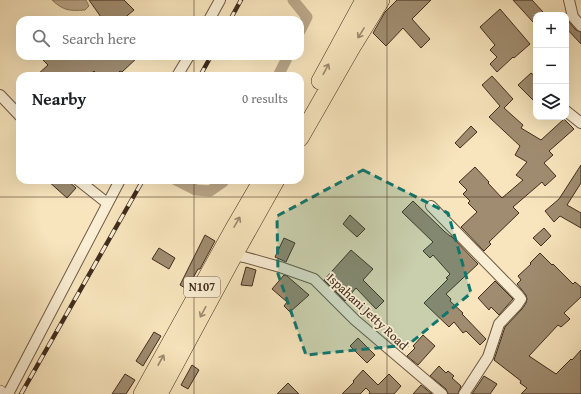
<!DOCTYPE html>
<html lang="en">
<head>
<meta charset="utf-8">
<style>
	body { margin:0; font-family:"Gentium Book Plus",serif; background:#f6f6f6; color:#202124 }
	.controls { position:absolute; right:12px; top:12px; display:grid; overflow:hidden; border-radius:8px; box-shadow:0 4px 16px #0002 }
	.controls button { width:36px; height:36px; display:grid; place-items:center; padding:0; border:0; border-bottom:1px solid #e0e0e0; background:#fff; color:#202124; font:20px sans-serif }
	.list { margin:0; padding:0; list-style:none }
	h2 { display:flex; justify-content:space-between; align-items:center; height:52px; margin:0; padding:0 16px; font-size:17px }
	h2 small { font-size:13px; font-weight:400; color:#757577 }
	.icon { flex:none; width:22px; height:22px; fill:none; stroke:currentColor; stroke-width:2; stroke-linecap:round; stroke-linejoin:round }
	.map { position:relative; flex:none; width:581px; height:394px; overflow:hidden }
	.search { position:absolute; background:#fff; box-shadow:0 4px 16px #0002; left:16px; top:16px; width:288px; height:44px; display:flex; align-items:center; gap:10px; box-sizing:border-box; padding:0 14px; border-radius:12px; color:#757577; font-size:15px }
	.panel { position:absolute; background:#fff; box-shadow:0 4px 16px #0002; left:16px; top:72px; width:288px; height:112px; border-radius:12px }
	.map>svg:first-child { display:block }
</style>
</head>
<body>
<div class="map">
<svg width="581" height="394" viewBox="0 0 581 394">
	<rect width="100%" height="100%" fill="#f8e5bd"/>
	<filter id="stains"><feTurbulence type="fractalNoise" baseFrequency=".005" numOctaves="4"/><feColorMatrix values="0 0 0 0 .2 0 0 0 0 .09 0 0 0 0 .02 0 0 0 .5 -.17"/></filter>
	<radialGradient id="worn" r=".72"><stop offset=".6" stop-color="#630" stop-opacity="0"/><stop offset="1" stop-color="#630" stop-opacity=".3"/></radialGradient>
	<path fill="#baa687" stroke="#8a765d" d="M52,0H86L89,6L85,10C69,11 64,11 52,0Z"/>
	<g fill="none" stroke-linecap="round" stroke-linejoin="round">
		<path stroke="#baa687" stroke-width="11" d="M293,0L307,17L300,31
			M278,76L288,56
			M176,180L196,190L210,191L223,182L224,180"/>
	</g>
	<path fill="#a08d71" stroke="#412d1e" d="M89,0H124L134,10L122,20H103Z
		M397,0H431L412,19L430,39L421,48L403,28L386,46L373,33L385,12Z
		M513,0H532L543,12L540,15H536V19L533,22Z
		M500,9L530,44L514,58L513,57L497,72L490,64L497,57L490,50L495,45L480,27Z
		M568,21L576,30L581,32V44L566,28V23Z
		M39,56H139L122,72L120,71L115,76H99L94,71L88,76H36L48,65Z
		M531,73L536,77V103L518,85Z
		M492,76L513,99L504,108L523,125L521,128L541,140L564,119L574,129L549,151L553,155L544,163L556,176L545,186L542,182L513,207L519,213L489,242L491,244L484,251L461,227L477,212L468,203L470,201L463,194L467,190L459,182L475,167L489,182L488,183L502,198L523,180L516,175L527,162L515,155L520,146L489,117L500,106L482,85Z
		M471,126L477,132L460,148L455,143Z
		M581,165V183L567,205L581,213V228L560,216L554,222L545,211L559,199Z
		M47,180H67L76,188L67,198Z
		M413,201L444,231L450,236H451L478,264L446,294L451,299L450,301L463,313L462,314L486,339L480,345L466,331L463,333L454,322L449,327L424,303L448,279L446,278L450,274L433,255L430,258L423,251L433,242L402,212Z
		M350,215L365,229L357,237L343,224Z
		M544,228L551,236L541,246L533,238Z
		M205,235L215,241L200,269H198L187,289L180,285Z
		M284,238L295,243L286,262L275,257Z
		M159,248L175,258L169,269L152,259Z
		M351,250L373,269L363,280L384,301L376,309L356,288L345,301L324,280Z
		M540,253L552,265L553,264L573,284L575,282L581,287V297L564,313L570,319L561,327L558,325L529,356L556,374L571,359L572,360L581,350V394H521L527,388L520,383L521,381L494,360L505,327L522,309L526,303L527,299L526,295L517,284L521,280L518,276L531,264L530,263Z
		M246,267L256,270L252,286L241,285Z
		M284,275L287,276L309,295L290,312L284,306L287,302L272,289Z
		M495,281L513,299L499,315L491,307L489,310L478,298Z
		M154,332L161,336L143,366L136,361Z
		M423,335L435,346L418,365L407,356L415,348L413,346Z
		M358,338L375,355L367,363L350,346Z
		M192,365L199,370L188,389L181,385Z
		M439,366L446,373L448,371L454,376L452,378L461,386L458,394H448L446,389L430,376Z
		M363,370L378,385L389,374L401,386L394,394H369L370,392L366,388L360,394H342L354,382L353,381Z
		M125,374L135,380L126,394H112Z
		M484,376L497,384L490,394H472Z
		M288,383L299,394H277Z
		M421,385L432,394H413Z"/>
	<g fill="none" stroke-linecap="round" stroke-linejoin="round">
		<g stroke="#6f5b46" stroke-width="12">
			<path id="minor" d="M569,0L573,17L581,26
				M209,20L220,0
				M177,76L189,56
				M0,95L20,116
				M566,111L581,123
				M78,180L107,203
				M431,206L518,295L521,299L517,305L499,324L488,357L464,394
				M229,253L234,255L244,257L280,267L314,279L355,320L442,394
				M8,394L120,180"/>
		</g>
		<g stroke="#6f5b46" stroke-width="14">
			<path id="tertiary" d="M0,392L2,394"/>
		</g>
		<g stroke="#412d1e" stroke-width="18">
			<path id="trunk" d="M320,81L364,0
				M300,138L352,47L381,0
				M142,394L234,228L262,180
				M159,394L234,255L276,180"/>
		</g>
		<use href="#minor" stroke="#faeed4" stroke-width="10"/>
		<use href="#tertiary" stroke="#faeed4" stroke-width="13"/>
		<use href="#trunk" stroke="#f8e5bd" stroke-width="17"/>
		<g stroke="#412d1e" stroke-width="4.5">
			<path id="rail" d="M230,20L241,0
				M200,76L211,56
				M21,394L143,180"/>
		</g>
		<use href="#rail" stroke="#faeed4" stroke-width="3" stroke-dasharray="9" stroke-linecap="butt"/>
	</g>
	<defs><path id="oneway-shaft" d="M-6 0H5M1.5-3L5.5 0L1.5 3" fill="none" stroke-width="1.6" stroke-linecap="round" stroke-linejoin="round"/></defs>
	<g stroke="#9c896e">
		<use href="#oneway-shaft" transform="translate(361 33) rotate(122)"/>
		<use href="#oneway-shaft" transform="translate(326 69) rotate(-62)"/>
		<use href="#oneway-shaft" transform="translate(237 222) rotate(-60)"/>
		<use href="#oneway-shaft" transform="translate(203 312) rotate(118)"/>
		<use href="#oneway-shaft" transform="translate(161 360) rotate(-61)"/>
	</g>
	<path fill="#0f766e" fill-opacity="0.2" stroke="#0f766e" stroke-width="3" stroke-dasharray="8 5" stroke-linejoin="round" d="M363,170L448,213L471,293L408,345L306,355L278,274L277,216Z"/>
	<path fill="none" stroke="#412d1e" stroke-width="1" stroke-opacity="0.55" d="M194,0V20M387,0V394M194,56V76M194,180V394M0,197H581"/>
	<g text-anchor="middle" stroke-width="3.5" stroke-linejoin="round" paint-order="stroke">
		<rect fill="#faeed4" stroke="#786755" stroke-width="1" x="184" y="277" width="36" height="20" rx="3"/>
		<g font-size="12" font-weight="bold" fill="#412d1e">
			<text x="202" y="291">N107</text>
		</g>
		<g font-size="13" fill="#412d1e" stroke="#faeed4">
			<text transform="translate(368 311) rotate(43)" y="5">Ispahani Jetty Road</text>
		</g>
	</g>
	<rect width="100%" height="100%" filter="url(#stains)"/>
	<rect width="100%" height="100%" fill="url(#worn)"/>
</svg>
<div class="controls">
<button>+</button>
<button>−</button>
<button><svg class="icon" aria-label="layers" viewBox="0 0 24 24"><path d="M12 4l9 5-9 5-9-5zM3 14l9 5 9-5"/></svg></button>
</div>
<div class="search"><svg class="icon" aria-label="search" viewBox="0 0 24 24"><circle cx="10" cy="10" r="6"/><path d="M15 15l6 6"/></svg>Search here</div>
<section class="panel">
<h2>Nearby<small>0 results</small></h2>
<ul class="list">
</ul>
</section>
</div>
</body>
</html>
